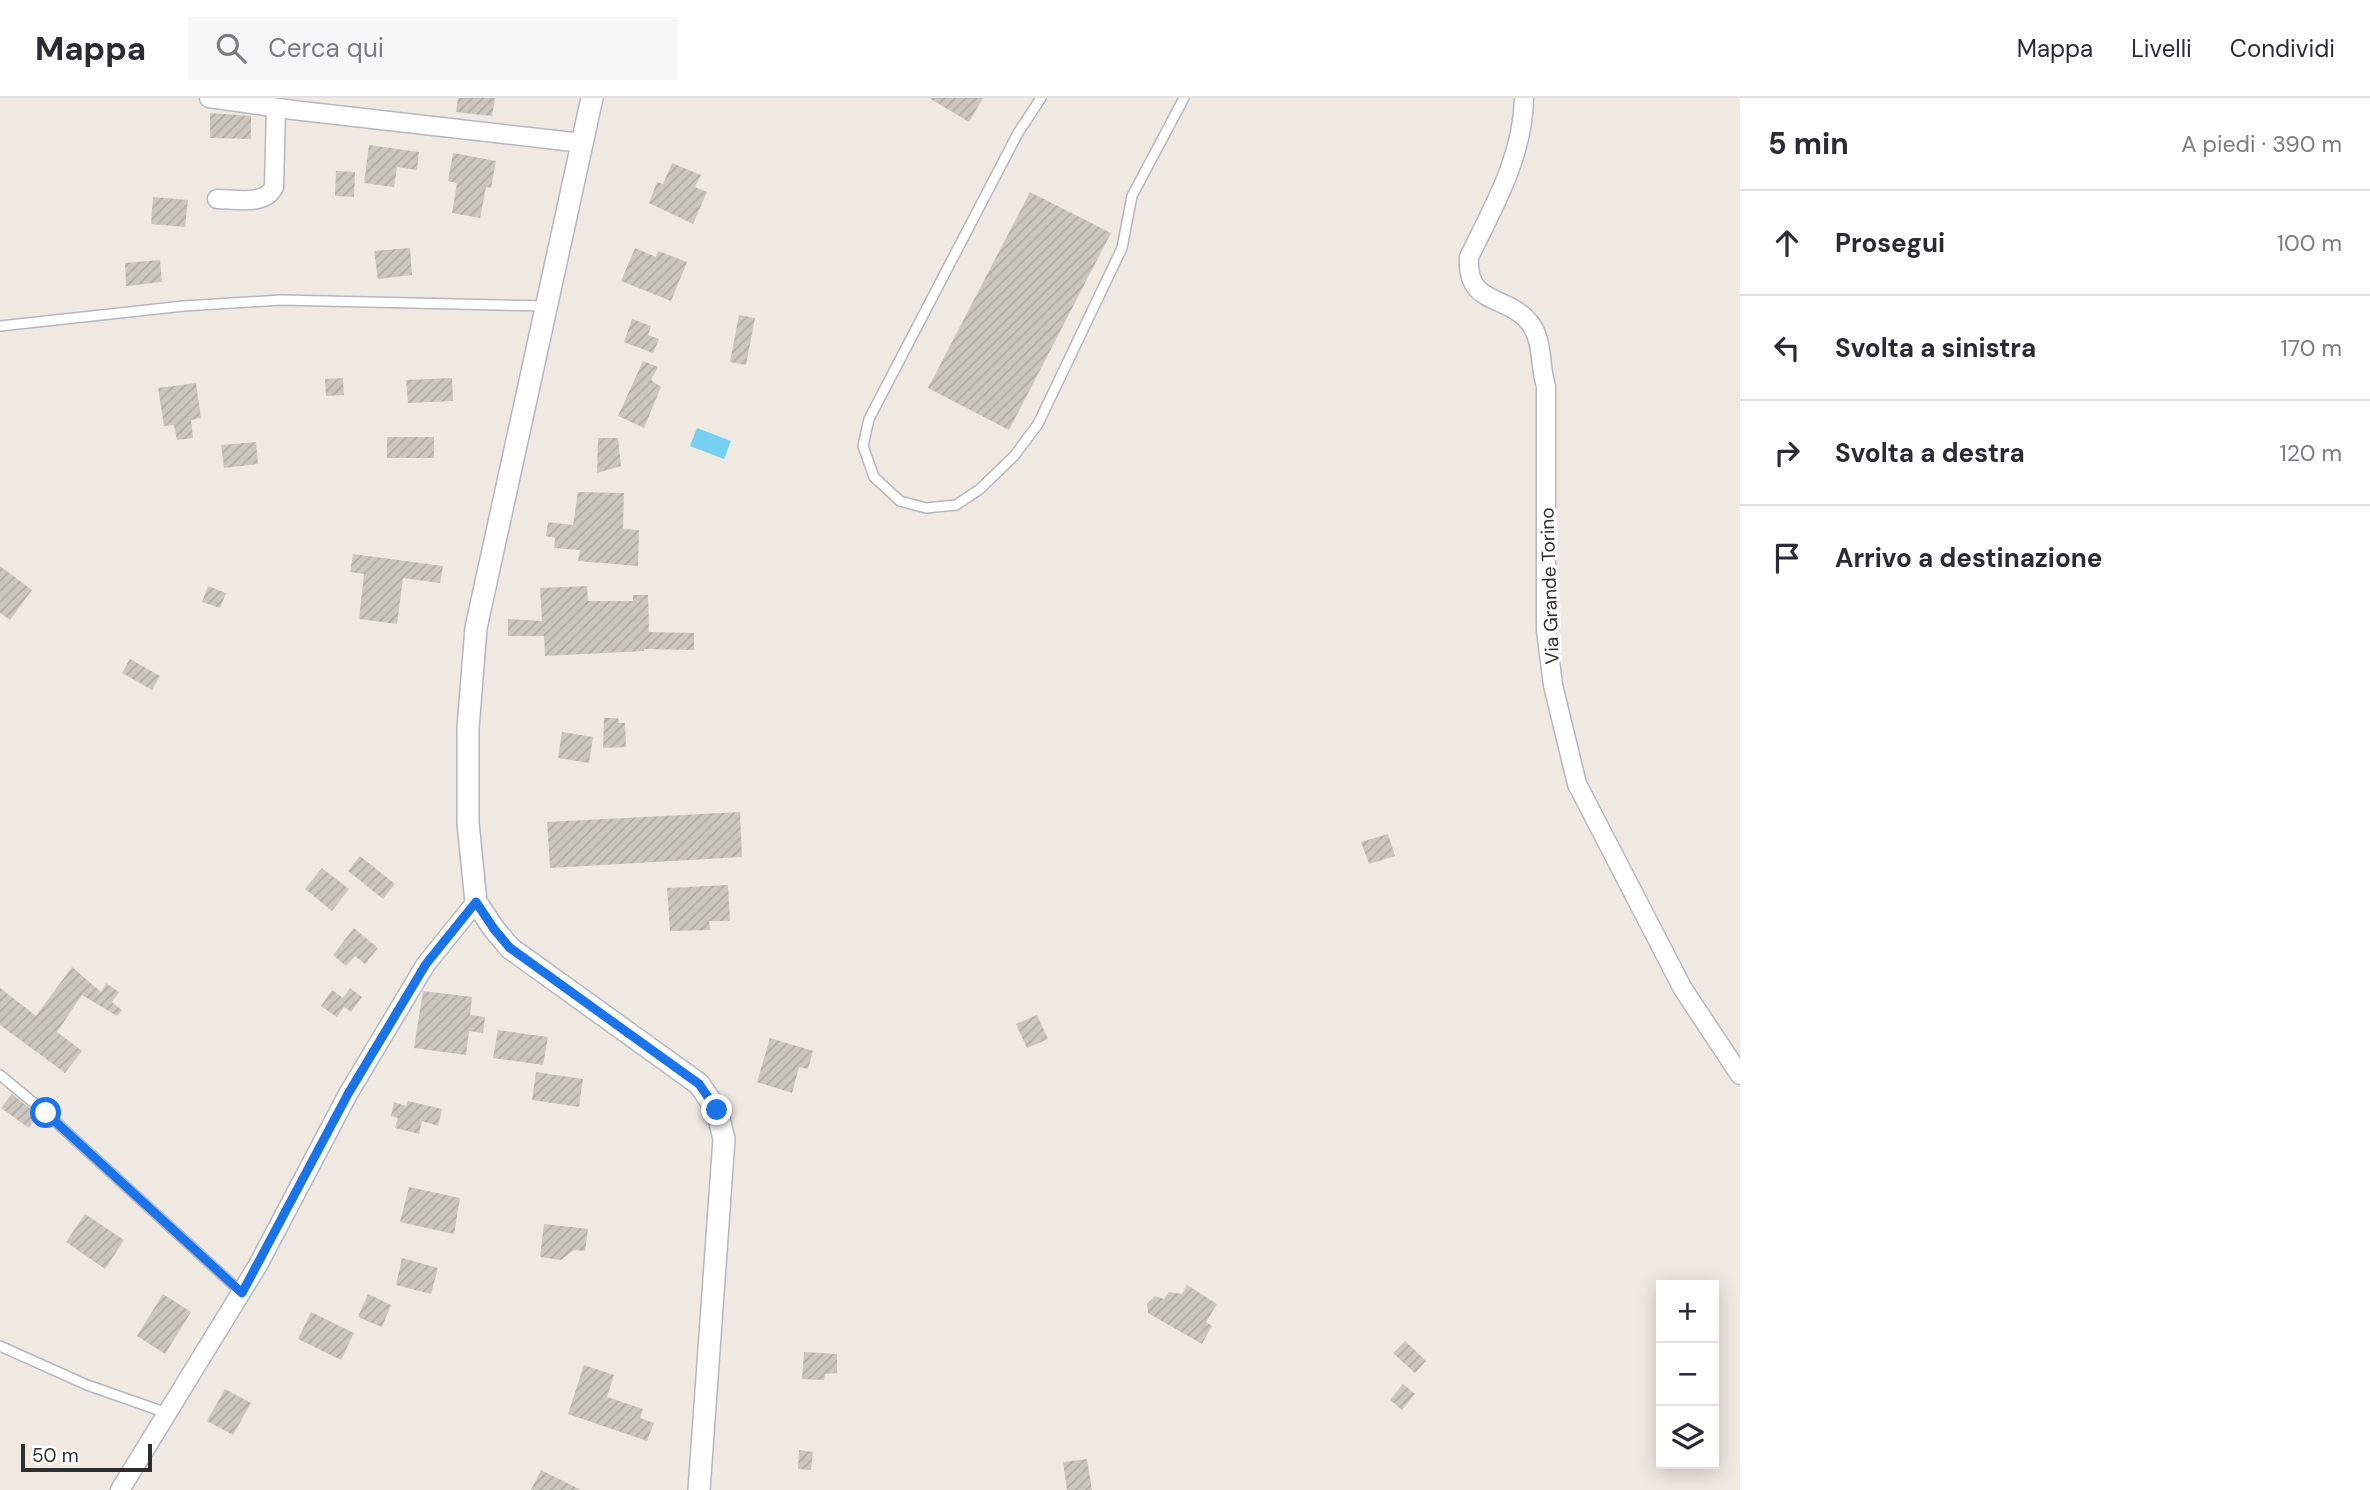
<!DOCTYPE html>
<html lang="it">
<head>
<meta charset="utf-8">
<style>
	body { margin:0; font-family:"DM Sans",sans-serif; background:#f7f7f7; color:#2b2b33 }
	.controls { position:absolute; right:21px; bottom:21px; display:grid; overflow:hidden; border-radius:0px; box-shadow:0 4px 18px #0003 }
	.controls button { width:63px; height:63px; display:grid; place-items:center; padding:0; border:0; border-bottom:2px solid #e1e1e2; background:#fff; color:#2b2b33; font:35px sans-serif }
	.scale { position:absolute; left:21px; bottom:18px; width:131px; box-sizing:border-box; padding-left:7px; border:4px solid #2e2e2e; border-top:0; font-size:19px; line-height:24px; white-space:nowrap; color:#2e2e2e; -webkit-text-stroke:5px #fff; paint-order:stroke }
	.stop { position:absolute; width:21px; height:21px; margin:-16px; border:5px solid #1a73e8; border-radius:50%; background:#fff }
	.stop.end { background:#1a73e8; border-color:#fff; box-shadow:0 2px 7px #0008 }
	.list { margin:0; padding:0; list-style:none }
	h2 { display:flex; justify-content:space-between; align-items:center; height:91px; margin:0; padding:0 28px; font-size:30px }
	h2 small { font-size:23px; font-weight:400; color:#7c7c81 }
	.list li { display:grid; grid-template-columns:46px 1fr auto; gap:21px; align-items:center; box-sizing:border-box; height:105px; padding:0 28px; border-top:2px solid #e1e1e2 }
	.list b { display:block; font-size:26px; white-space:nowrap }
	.list em { font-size:23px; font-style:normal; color:#7c7c81 }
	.icon { flex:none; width:38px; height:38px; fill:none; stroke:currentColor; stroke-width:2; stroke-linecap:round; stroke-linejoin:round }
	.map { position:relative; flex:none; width:1740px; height:1392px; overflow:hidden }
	header { display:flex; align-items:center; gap:42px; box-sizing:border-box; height:98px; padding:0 35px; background:#fff; border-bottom:2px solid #e1e1e2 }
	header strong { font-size:33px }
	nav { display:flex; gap:38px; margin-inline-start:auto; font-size:24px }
	.search { width:490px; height:63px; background:#f7f7f7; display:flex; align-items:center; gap:18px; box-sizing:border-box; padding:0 24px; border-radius:0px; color:#7c7c81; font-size:26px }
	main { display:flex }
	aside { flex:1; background:#fff }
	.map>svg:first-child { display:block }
</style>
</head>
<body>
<header>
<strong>Mappa</strong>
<div class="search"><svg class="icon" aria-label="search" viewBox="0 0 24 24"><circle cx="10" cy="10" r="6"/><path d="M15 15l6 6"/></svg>Cerca qui</div>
<nav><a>Mappa</a><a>Livelli</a><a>Condividi</a></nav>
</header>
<main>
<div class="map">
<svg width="1740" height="1392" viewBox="0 0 1740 1392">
	<defs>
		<pattern id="building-hatch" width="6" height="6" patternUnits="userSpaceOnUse" patternTransform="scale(1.75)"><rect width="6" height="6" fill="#cbc7bf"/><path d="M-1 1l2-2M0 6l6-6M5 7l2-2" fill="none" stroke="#afaba4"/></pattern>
	</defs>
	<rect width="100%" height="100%" fill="#efe9e1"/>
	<path fill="#75cff0" d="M697,330L731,343L724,361L690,348Z"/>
	<path fill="url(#building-hatch)" d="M458,0H495L492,18L456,14Z
		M929,0H983L969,24Z
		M210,15L251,18V41L210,40Z
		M369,47L419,54L417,72L397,69L394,89L364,85Z
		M453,55L496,63L491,90L486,89L480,120L452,115L457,85L448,83Z
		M672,65L701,77L695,89L707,94L693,126L649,105L657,84L663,86Z
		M336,73L355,74L354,99L335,98Z
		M1030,94L1111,135L1009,332L928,290Z
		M153,99L188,102L185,129L151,126Z
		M410,150L412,177L378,181L374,153Z
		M635,150L656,159L658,153L687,164L671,203L621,183Z
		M160,162L162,184L126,188L125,165Z
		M739,217L755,220L746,267L730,264Z
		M632,221L651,228L648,237L659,241L653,255L624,244Z
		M643,263L658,269L651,282L661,289L644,330L618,318Z
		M343,280L344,297L326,298L325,281Z
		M452,280L453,303L408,305L406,282Z
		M196,285L201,320L191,322L193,340L177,342L174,327L164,328L158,290Z
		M387,339H434V360H387Z
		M598,340H618L621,368L597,375Z
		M256,344L258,366L224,370L221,347Z
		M578,394L624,395L623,431L639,432L638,468L578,463L580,452L554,450L555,440L546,438L548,424L573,427Z
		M353,456L443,468L440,485L403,480L397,526L359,521L364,476L350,474Z
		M0,468L32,492L10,522L0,515Z
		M208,488L226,495L220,510L202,504Z
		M587,488L588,503H633V497H648L649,534L694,535V552L644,551V553L545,558L544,538H508V521L542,523L540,490Z
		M130,561L160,578L152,592L122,575Z
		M604,620H618L619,625H625L626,649L603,650Z
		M562,634L593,639L589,665L558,660Z
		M740,714L742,759L550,770L547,724Z
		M1388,736L1395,758L1369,766L1361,744Z
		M360,758L395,786L383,801L348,773Z
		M322,770L349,791L332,813L305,791Z
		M728,787L730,823H709L710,832L670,833L667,790Z
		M354,830L378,850L365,866L355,858L346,868L333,857Z
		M72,869L101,894L106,885L119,894L112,904L122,912L117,918L82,897L57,934L82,953L65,975L0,927V890L36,918Z
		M350,890L362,899L351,914L344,909L337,919L321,908L332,892L343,900Z
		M423,893L472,899L470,917L485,919L483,935L469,933L466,957L414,950Z
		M1037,917L1048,941L1027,950L1016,926Z
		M498,932L548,939L543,967L493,960Z
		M770,940L813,953L808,971L799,969L792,995L757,984Z
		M536,974L583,981L579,1009L532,1002Z
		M12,996L38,1017L29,1030L1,1010Z
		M408,1003L442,1011L438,1028L422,1023L419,1036L395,1030L398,1020L391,1018L394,1004L406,1008Z
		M409,1089L460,1100L454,1136L400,1124Z
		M85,1116L124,1142L105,1171L66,1144Z
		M544,1126L588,1131L585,1153L574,1152L561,1162L540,1159Z
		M402,1160L438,1170L431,1196L396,1187Z
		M1187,1187L1217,1206L1206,1224L1212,1228L1202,1246L1148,1215L1147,1206L1155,1198L1164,1201L1169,1194L1182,1196Z
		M163,1196L191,1214L165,1256L137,1238Z
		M368,1196L391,1207L382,1229L358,1219Z
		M311,1214L354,1235L341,1262L298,1241Z
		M1405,1243L1426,1263L1415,1275L1393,1255Z
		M804,1254L837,1256V1275L825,1276L824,1282L802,1281Z
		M584,1267L614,1277L607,1299L643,1311L640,1320L654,1325L647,1343L568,1316Z
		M1403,1286L1415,1296L1402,1312L1390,1302Z
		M225,1291L251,1305L233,1337L207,1323Z
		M799,1352L813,1354L811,1372L798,1371Z
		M1087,1361L1092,1392H1067L1063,1364Z
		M541,1372L581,1392H531Z"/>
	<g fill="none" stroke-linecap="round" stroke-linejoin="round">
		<g stroke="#b4b7c1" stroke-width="12">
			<path id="service" d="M1041,0L1018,35L869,321L863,348L874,379L900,403L926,410L956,407L980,391L1014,358L1038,326L1122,150L1132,98L1184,0
				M0,228L184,208L281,202L546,208
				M0,977L46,1015L242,1195
				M0,1248L87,1287L167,1315"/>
		</g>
		<g stroke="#b4b7c1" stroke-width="21">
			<path id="minor" d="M209,0L293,12L582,45
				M1524,0C1523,58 1494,108 1469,159C1466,209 1506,195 1530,225C1544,244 1539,267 1546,288V532L1553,587L1577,686L1683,891L1740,977
				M217,101C235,101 265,108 274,89L276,10
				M120,1392L258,1167L348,996L426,866L476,804"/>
		</g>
		<g stroke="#b4b7c1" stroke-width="24">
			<path id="tertiary" d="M592,0L476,530L468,630V725L476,804L494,831L510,850L699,986L717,1012L724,1041L699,1392"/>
		</g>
		<use href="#service" stroke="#fff" stroke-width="9"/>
		<use href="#minor" stroke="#fff" stroke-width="18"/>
		<use href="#tertiary" stroke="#fff" stroke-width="21"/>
	</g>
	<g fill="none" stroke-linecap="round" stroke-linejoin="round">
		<path stroke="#1a73e8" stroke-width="9" d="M46,1015L242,1195L348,996L426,866L476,804L494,831L510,850L699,986L717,1012"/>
	</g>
	<g text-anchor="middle" stroke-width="7" stroke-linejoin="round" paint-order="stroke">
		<g font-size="19" fill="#2e2e2e" stroke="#fff">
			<text transform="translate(1549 488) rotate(-92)" y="7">Via Grande Torino</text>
		</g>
	</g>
</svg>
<div class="controls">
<button>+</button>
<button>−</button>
<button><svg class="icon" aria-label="layers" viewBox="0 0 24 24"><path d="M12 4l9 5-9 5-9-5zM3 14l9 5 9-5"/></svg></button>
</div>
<div class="scale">50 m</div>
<div class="stop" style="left:46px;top:1015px"></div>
<div class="stop end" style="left:717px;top:1012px"></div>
</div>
<aside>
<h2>5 min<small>A piedi · 390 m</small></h2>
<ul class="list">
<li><svg class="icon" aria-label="ahead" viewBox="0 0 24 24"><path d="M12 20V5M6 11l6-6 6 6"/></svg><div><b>Prosegui</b></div><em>100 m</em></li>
<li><svg class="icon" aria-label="left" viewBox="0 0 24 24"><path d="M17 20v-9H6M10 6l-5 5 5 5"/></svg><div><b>Svolta a sinistra</b></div><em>170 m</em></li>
<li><svg class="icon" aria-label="right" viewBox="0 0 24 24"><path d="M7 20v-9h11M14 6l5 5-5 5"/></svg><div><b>Svolta a destra</b></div><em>120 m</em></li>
<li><svg class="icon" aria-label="arrive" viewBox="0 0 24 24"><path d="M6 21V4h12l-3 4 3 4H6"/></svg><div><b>Arrivo a destinazione</b></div></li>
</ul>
</aside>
</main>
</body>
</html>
